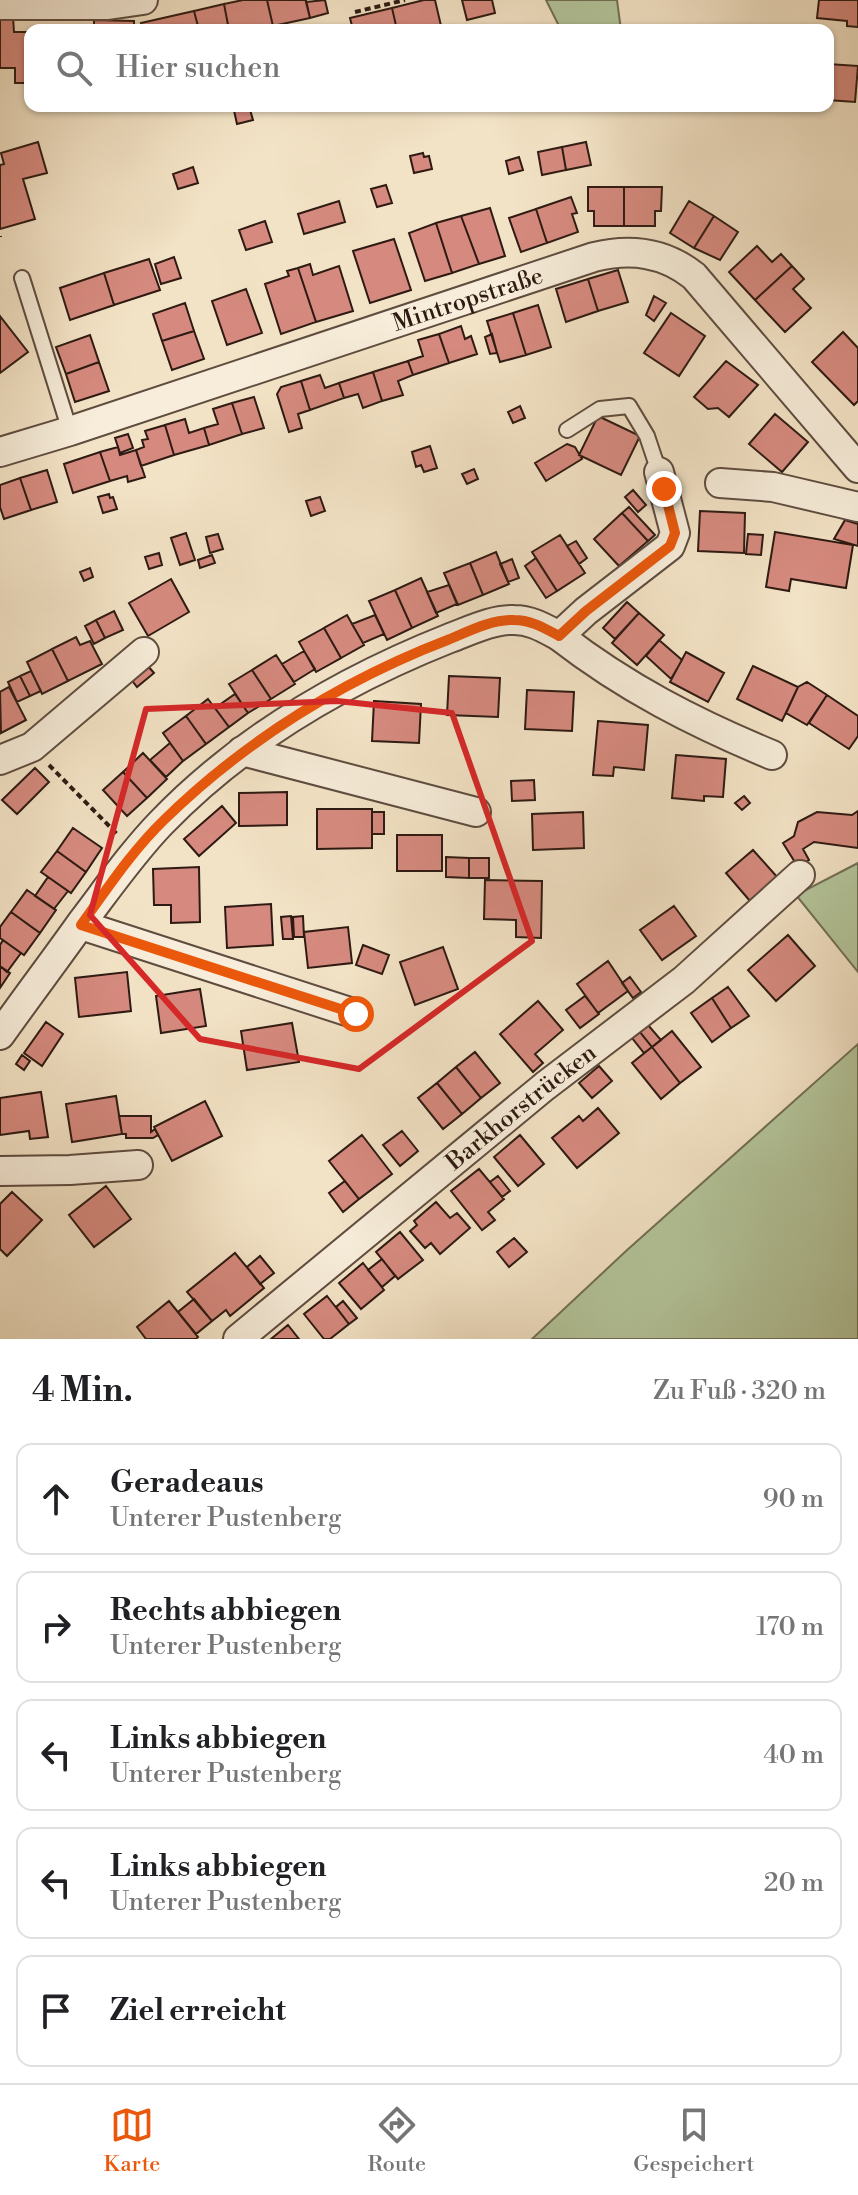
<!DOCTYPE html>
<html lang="de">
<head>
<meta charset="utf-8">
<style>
	body { margin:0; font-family:"Libre Bodoni",serif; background:#f6f6f6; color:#202124 }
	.stop { position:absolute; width:24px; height:24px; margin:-18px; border:6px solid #ea580c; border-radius:50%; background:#fff }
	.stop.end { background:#ea580c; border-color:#fff; box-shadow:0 2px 8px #0008 }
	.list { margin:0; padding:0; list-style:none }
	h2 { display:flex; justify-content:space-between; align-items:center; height:104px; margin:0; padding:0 32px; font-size:34px }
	h2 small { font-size:26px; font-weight:400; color:#757577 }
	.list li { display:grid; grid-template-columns:52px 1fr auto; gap:24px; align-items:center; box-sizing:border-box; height:112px; margin:0 16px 16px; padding:0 16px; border:2px solid #e0e0e0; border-radius:16px }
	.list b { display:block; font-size:30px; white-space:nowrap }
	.list p { margin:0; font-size:26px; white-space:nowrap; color:#757577 }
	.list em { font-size:26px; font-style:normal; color:#757577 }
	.icon { flex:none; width:44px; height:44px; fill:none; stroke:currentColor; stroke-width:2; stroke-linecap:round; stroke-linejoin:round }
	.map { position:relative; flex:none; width:858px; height:1339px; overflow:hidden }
	.search { position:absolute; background:#fff; box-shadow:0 2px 6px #0004; left:24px; right:24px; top:24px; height:88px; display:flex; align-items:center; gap:20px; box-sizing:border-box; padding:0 28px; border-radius:16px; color:#757577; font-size:30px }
	.sheet { height:744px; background:#fff }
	nav { display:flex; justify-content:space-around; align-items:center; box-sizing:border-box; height:112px; border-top:2px solid #e0e0e0; background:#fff; font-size:22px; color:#757577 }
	nav a { display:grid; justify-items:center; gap:4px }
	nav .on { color:#ea580c }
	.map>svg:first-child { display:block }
</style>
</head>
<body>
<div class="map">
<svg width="858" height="1339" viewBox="0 0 858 1339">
	<rect width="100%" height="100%" fill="#f3e3c6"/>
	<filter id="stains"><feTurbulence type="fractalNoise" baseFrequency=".0025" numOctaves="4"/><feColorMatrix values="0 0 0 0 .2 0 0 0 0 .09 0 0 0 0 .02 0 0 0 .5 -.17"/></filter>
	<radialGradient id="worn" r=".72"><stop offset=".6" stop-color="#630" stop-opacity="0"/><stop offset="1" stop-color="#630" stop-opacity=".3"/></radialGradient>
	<path fill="#b4c59b" stroke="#717056" stroke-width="2" d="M546,0H617L621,30H561Z
		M858,863V972L796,895Z
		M858,1044V1339H532L626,1251Z"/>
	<path fill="#d68a7f" stroke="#2e1a12" stroke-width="2" d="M243,0H267L273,26L255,30H229L224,4Z
		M267,0H306L310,18L273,26Z
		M325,0L328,13L310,18L306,2Z
		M424,0H435L442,30H397L392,8Z
		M462,0H492L495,13L467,20Z
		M819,0H858V27L847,26V21L817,18Z
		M224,4L229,30H199L194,11Z
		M392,8L397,30H353L350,18Z
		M194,11L199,30H143L141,23Z
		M0,17H13L14,32H30V83H15V68H0Z
		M94,20L134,21V30H94Z
		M59,26L94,27V30H59Z
		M828,64L858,66L855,102L828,100Z
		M233,106H249L253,120L237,124Z
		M38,142L47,173L23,179L35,219L0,229V165L4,164L1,153Z
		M586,142L591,165L566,170L562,147Z
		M562,147L566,170L542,175L538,152Z
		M423,153L424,157L429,156L432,169L414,173L410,156Z
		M519,157L523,170L509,174L506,161Z
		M193,167L198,183L178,189L173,174Z
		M386,185L392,203L377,207L371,189Z
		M588,187H624V226H594V211H588Z
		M624,187H662L661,211H655V226H624Z
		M571,197L577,213L572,214L578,232L547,243L536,209Z
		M339,201L345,222L304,234L298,214Z
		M689,201L714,216L694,248L670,233Z
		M490,208L505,256L479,264L461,216Z
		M536,209L547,243L521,252L509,218Z
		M461,216L479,264L452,273L436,223Z
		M714,216L738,232L720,260L694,248Z
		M265,221L272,242L246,250L239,230Z
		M436,223L452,273L425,281L409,233Z
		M394,239L411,290L370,303L353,251Z
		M757,246L772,262L781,254L792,266L755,300L729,272Z
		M174,257L181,278L161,284L155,264Z
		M149,259L160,290L114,305L104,273Z
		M310,264L313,275L339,266L353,311L316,322L298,268Z
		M792,266L804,279L793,289L811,308L785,332L755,300Z
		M298,268L316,322L281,334L265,284L289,276L287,271Z
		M618,270L628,302L598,311L588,279Z
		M104,273L114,305L70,320L60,288Z
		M588,279L598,311L566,322L556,289Z
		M246,289L262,333L227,345L212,301Z
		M654,296L666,303L654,321L646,315Z
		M185,303L194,331L162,341L153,314Z
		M538,305L551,347L526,355L513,313Z
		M513,313L526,355L500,362L487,321Z
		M671,313L705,336L679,376L644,353Z
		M0,316L28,352L0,373Z
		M461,326L465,339L471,336L477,354L449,363L439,334Z
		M194,331L204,359L172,370L162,341Z
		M843,332L858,348V401L854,405L812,362Z
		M439,334L449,363L413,375L408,361L423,356L418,340Z
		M492,334L497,353L490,354L485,337Z
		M90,335L99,362L66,374L56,347Z
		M408,361L413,375L398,381L403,395L382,401L373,372Z
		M726,361L758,385L729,417L718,408L708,409L694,397Z
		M99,362L109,391L75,402L66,374Z
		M373,372L382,401L363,408L358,394L344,398L339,383Z
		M320,375L325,388L339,383L344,398L310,410L301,381Z
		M301,381L310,410L298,414L302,428L289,432L277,394L281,387Z
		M254,397L264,428L242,434L232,403Z
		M232,403L242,434L209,445L204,428L218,424L213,409Z
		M520,406L525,418L513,423L508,412Z
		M775,414L808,442L782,472L749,444Z
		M598,416L640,436L621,475L579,455Z
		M185,419L189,433L204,428L209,445L174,455L165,425Z
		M165,425L174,455L141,466L136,450L144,447L142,440L148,439L145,431Z
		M128,434L133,448L120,453L115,438Z
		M567,444L575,447L582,459L546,481L535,463Z
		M430,446L437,468L424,472L421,465L416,467L412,452Z
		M118,447L120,455L136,450L145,477L128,482L127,476L110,481L100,452Z
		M100,452L110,481L73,493L64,464Z
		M474,469L478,479L467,484L462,474Z
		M47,470L57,502L31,510L20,478Z
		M20,478L31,510L4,519L0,507V485Z
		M633,490L646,505L638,512L625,497Z
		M109,494L110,498L113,497L117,509L103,513L98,497Z
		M320,497L325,511L311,516L306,501Z
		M629,507L655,535L648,541L622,513Z
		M700,511L745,513L744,553L698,551Z
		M622,513L648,541L619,566L594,539Z
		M845,520L858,524V546L834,539Z
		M775,532L853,545L846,588L791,579L789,591L766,587Z
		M186,533L195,560L180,565L171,538Z
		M218,534L223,549L210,553L206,537Z
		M748,534L763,535L761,555L746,554Z
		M560,535L585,573L557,591L532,552Z
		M576,541L587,558L579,564L567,546Z
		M496,552L509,584L483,595L470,563Z
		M159,553L162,565L149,569L145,557Z
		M212,555L215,563L200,568L198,560Z
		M536,558L557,591L546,598L525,566Z
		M512,559L519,578L508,582L500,564Z
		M470,563L483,595L458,605L444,573Z
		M90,568L93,577L84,581L80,572Z
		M421,578L438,616L412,628L395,590Z
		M171,579L189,612L148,636L129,603Z
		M449,585L457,604L436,613L427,592Z
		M395,590L412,628L387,640L369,601Z
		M627,602L639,613L615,639L603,628Z
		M114,611L123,630L105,638L96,620Z
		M639,613L664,635L637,665L612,643Z
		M347,615L364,645L341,658L324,628Z
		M375,615L384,634L363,643L352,624Z
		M96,620L105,638L94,644L85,626Z
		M324,628L341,658L316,672L299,642Z
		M76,637L80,645L90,641L102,664L68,681L52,649Z
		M659,640L682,660L671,679L646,656Z
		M52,649L68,681L42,694L27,662Z
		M304,651L315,669L294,682L282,664Z
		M686,652L724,673L708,702L670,682Z
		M276,655L295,684L271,699L252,670Z
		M147,665L154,673L137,687L130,678Z
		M753,666L798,687L782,721L737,699Z
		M252,670L271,699L248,713L229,684Z
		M31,671L41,691L30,696L20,676Z
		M20,676L30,696L17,702L8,682Z
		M449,676L500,678L498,717L447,715Z
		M807,682L827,695L807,725L786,713L798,687Z
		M9,687L26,720L1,733L0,692Z
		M527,690L574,692L572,731L525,729Z
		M235,694L248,713L229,727L215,708Z
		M827,695L858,716V736L849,749L809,723Z
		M208,699L229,727L206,744L186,716Z
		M374,701L421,704L419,743L372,741Z
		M186,716L206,744L183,761L163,733Z
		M598,721L648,725L644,770L614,767L613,776L593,775Z
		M170,743L183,761L166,777L150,760Z
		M143,753L167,779L147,798L123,772Z
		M676,755L726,759L723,797L704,796V801L672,798Z
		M35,768L49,782L17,814L2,800Z
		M123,772L147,798L127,816L103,790Z
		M534,780L535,800L512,801L511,781Z
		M287,792V825L239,826V793Z
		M744,796L750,803L742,810L735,803Z
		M222,806L236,823L199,856L184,839Z
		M317,809H372V848L317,849Z
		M858,811V848L814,842L803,849L809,860L798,867L783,843L794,836L798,822L817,812L852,815Z
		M372,812H384V834H372Z
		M583,812L584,848L533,850L532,814Z
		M73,828L102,848L86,872L57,851Z
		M397,835H442V871H397Z
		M753,850L778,878L750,901L726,873Z
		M57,851L86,872L71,893L41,872Z
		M446,857L469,858V878L446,877Z
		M469,858H489V878H469Z
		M199,867L200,922L171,923V905H154L153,869Z
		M48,877L68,891L54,909L35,896Z
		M485,880L542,881L541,938L516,937V920L484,919Z
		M27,890L56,910L40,933L11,912Z
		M271,904L273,945L227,948L225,907Z
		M674,906L696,936L662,960L640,930Z
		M11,912L40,933L24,955L0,938V927Z
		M291,916L293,939H283L281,917Z
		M303,916L304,937H294L293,917Z
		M348,927L352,963L308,968L304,932Z
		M788,935L815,966L776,1001L748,970Z
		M3,940L21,953L7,972L0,966V945Z
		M363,945L389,955L382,974L356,965Z
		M443,947L458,989L415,1005L400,962Z
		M608,961L628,991L598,1013L577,984Z
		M0,966L10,973L0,988Z
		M127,972L131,1011L79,1017L75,978Z
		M630,977L641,992L633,998L622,983Z
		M728,987L749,1016L731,1028L712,998Z
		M200,989L206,1026L161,1033L156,996Z
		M585,996L599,1014L580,1028L566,1010Z
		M712,998L731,1028L712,1042L691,1013Z
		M538,1001L563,1030L535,1054L543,1063L533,1072L500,1034Z
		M46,1022L63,1034L42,1066L24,1053Z
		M292,1023L299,1062L247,1070L241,1031Z
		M648,1025L661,1040L652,1047L640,1032Z
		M672,1031L701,1067L680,1083L652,1047Z
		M640,1032L652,1047L644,1053L632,1038Z
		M652,1047L680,1083L661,1099L632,1063Z
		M475,1052L500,1083L481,1098L456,1067Z
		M22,1055L30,1061L24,1070L16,1064Z
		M599,1066L612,1081L592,1098L579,1083Z
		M456,1067L481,1098L462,1114L437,1083Z
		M437,1083L462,1114L443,1129L418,1098Z
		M41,1092L48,1137L30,1139L29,1131L0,1135V1098Z
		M116,1096L122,1134L72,1142L66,1104Z
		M205,1101L222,1136L172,1161L154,1127Z
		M598,1108L619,1133L577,1168L552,1138L579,1116L583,1121Z
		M119,1116H151V1132L155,1129L158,1135L153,1138H126V1134H122Z
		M402,1131L418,1151L400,1166L383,1145Z
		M362,1135L392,1174L359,1199L329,1161Z
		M520,1135L544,1164L518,1186L494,1157Z
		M479,1169L504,1199L488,1212L495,1220L482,1230L451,1191Z
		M498,1176L510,1191L502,1197L490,1182Z
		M345,1181L359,1199L343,1212L329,1193Z
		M106,1186L131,1219L94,1247L69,1215Z
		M12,1192L42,1220L7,1256L0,1249V1204Z
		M436,1202L450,1218L457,1213L470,1228L440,1254L431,1243L425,1248L410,1231L417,1225L414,1221Z
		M400,1232L423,1260L398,1279L376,1252Z
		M514,1238L527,1252L509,1267L497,1252Z
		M235,1253L264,1288L230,1316L226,1310L212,1321L187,1292Z
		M260,1256L274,1273L260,1284L247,1267Z
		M382,1259L395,1276L382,1287L368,1270Z
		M363,1263L384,1290L361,1309L339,1283Z
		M327,1296L349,1324L330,1339H324L304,1314Z
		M194,1299L212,1321L196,1334L178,1312Z
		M169,1301L198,1337L196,1339H146L137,1327Z
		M343,1301L357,1318L349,1324L336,1307Z
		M288,1325L299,1339H271Z"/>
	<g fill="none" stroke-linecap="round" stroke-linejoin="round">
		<g stroke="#5f4c3f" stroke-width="18">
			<path id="service" d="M22,278L70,431
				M567,430L600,409L629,406L647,436L659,472"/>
		</g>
		<g stroke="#5f4c3f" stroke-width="32">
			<g id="minor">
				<path d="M0,5H108L143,0"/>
				<path id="s1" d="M0,452L70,431L594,257C631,248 664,252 694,276L858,468"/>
				<path d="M720,483L773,487L858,507"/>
				<path d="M559,636C626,688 695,723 772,755"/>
				<path d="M242,751L476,812"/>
				<path d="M0,760L32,747L144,652"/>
				<path d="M81,925L356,1014"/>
				<path d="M0,1035C27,997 55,960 82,922C108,888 132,853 161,823C241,740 344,680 450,638C469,631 493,619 514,620C531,620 544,628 559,636L586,611L670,546L675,533L659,472"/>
				<path d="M0,1171L70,1170L138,1165"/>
				<path id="s2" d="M238,1339L545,1086L684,980L800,875"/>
			</g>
		</g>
		<path stroke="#2e1a12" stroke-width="4" stroke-dasharray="6 4" stroke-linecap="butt" d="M355,12L405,0
			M0,236V237
			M49,765L119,836"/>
		<use href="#service" stroke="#f7edda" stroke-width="14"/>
		<use href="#minor" stroke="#f7edda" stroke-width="28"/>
	</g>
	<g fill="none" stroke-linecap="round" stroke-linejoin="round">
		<path stroke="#ea580c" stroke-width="10" d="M356,1014L81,925C107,889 132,851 164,820C246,740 343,680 450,639C469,631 493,619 514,620C531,620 544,628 559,636L586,611L670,546L675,533L664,489"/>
	</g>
	<path fill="none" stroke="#d62828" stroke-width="6" stroke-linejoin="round" d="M337,701L452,713L532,941L359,1069L200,1039L90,915L146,709Z"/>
	<g text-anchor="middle" stroke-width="7" stroke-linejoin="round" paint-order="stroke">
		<g font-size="24" fill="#2e1a12" stroke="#f7edda">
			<text dy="8" stroke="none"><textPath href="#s1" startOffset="492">Mintropstraße</textPath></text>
			<text dy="8" stroke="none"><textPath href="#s2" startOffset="366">Barkhorstrücken</textPath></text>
		</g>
	</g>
	<rect width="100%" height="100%" filter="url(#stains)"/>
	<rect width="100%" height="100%" fill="url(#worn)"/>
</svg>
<div class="stop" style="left:356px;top:1014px"></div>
<div class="stop end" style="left:664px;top:489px"></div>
<div class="search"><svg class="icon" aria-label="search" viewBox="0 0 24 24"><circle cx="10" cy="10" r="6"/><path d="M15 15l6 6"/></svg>Hier suchen</div>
</div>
<section class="sheet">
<h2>4 Min.<small>Zu Fuß · 320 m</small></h2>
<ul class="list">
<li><svg class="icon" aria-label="ahead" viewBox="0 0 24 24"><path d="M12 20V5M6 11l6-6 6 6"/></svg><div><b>Geradeaus</b><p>Unterer Pustenberg</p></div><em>90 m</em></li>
<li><svg class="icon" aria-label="right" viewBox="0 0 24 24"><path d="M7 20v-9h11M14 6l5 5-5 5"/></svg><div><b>Rechts abbiegen</b><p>Unterer Pustenberg</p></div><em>170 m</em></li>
<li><svg class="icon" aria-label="left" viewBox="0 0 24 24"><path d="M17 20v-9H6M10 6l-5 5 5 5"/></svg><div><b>Links abbiegen</b><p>Unterer Pustenberg</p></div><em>40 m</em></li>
<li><svg class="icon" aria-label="left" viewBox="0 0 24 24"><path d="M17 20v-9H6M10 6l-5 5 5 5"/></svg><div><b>Links abbiegen</b><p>Unterer Pustenberg</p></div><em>20 m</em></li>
<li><svg class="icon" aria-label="arrive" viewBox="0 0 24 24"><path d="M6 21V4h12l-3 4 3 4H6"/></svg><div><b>Ziel erreicht</b></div></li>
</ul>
</section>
<nav>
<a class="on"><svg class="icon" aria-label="map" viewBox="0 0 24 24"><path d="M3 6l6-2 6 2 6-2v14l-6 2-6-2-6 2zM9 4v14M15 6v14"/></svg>Karte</a>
<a><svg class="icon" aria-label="directions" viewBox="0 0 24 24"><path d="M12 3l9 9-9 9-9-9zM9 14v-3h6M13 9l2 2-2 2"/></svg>Route</a>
<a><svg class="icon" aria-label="saved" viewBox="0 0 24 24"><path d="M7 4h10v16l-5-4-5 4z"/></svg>Gespeichert</a>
</nav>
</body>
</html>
